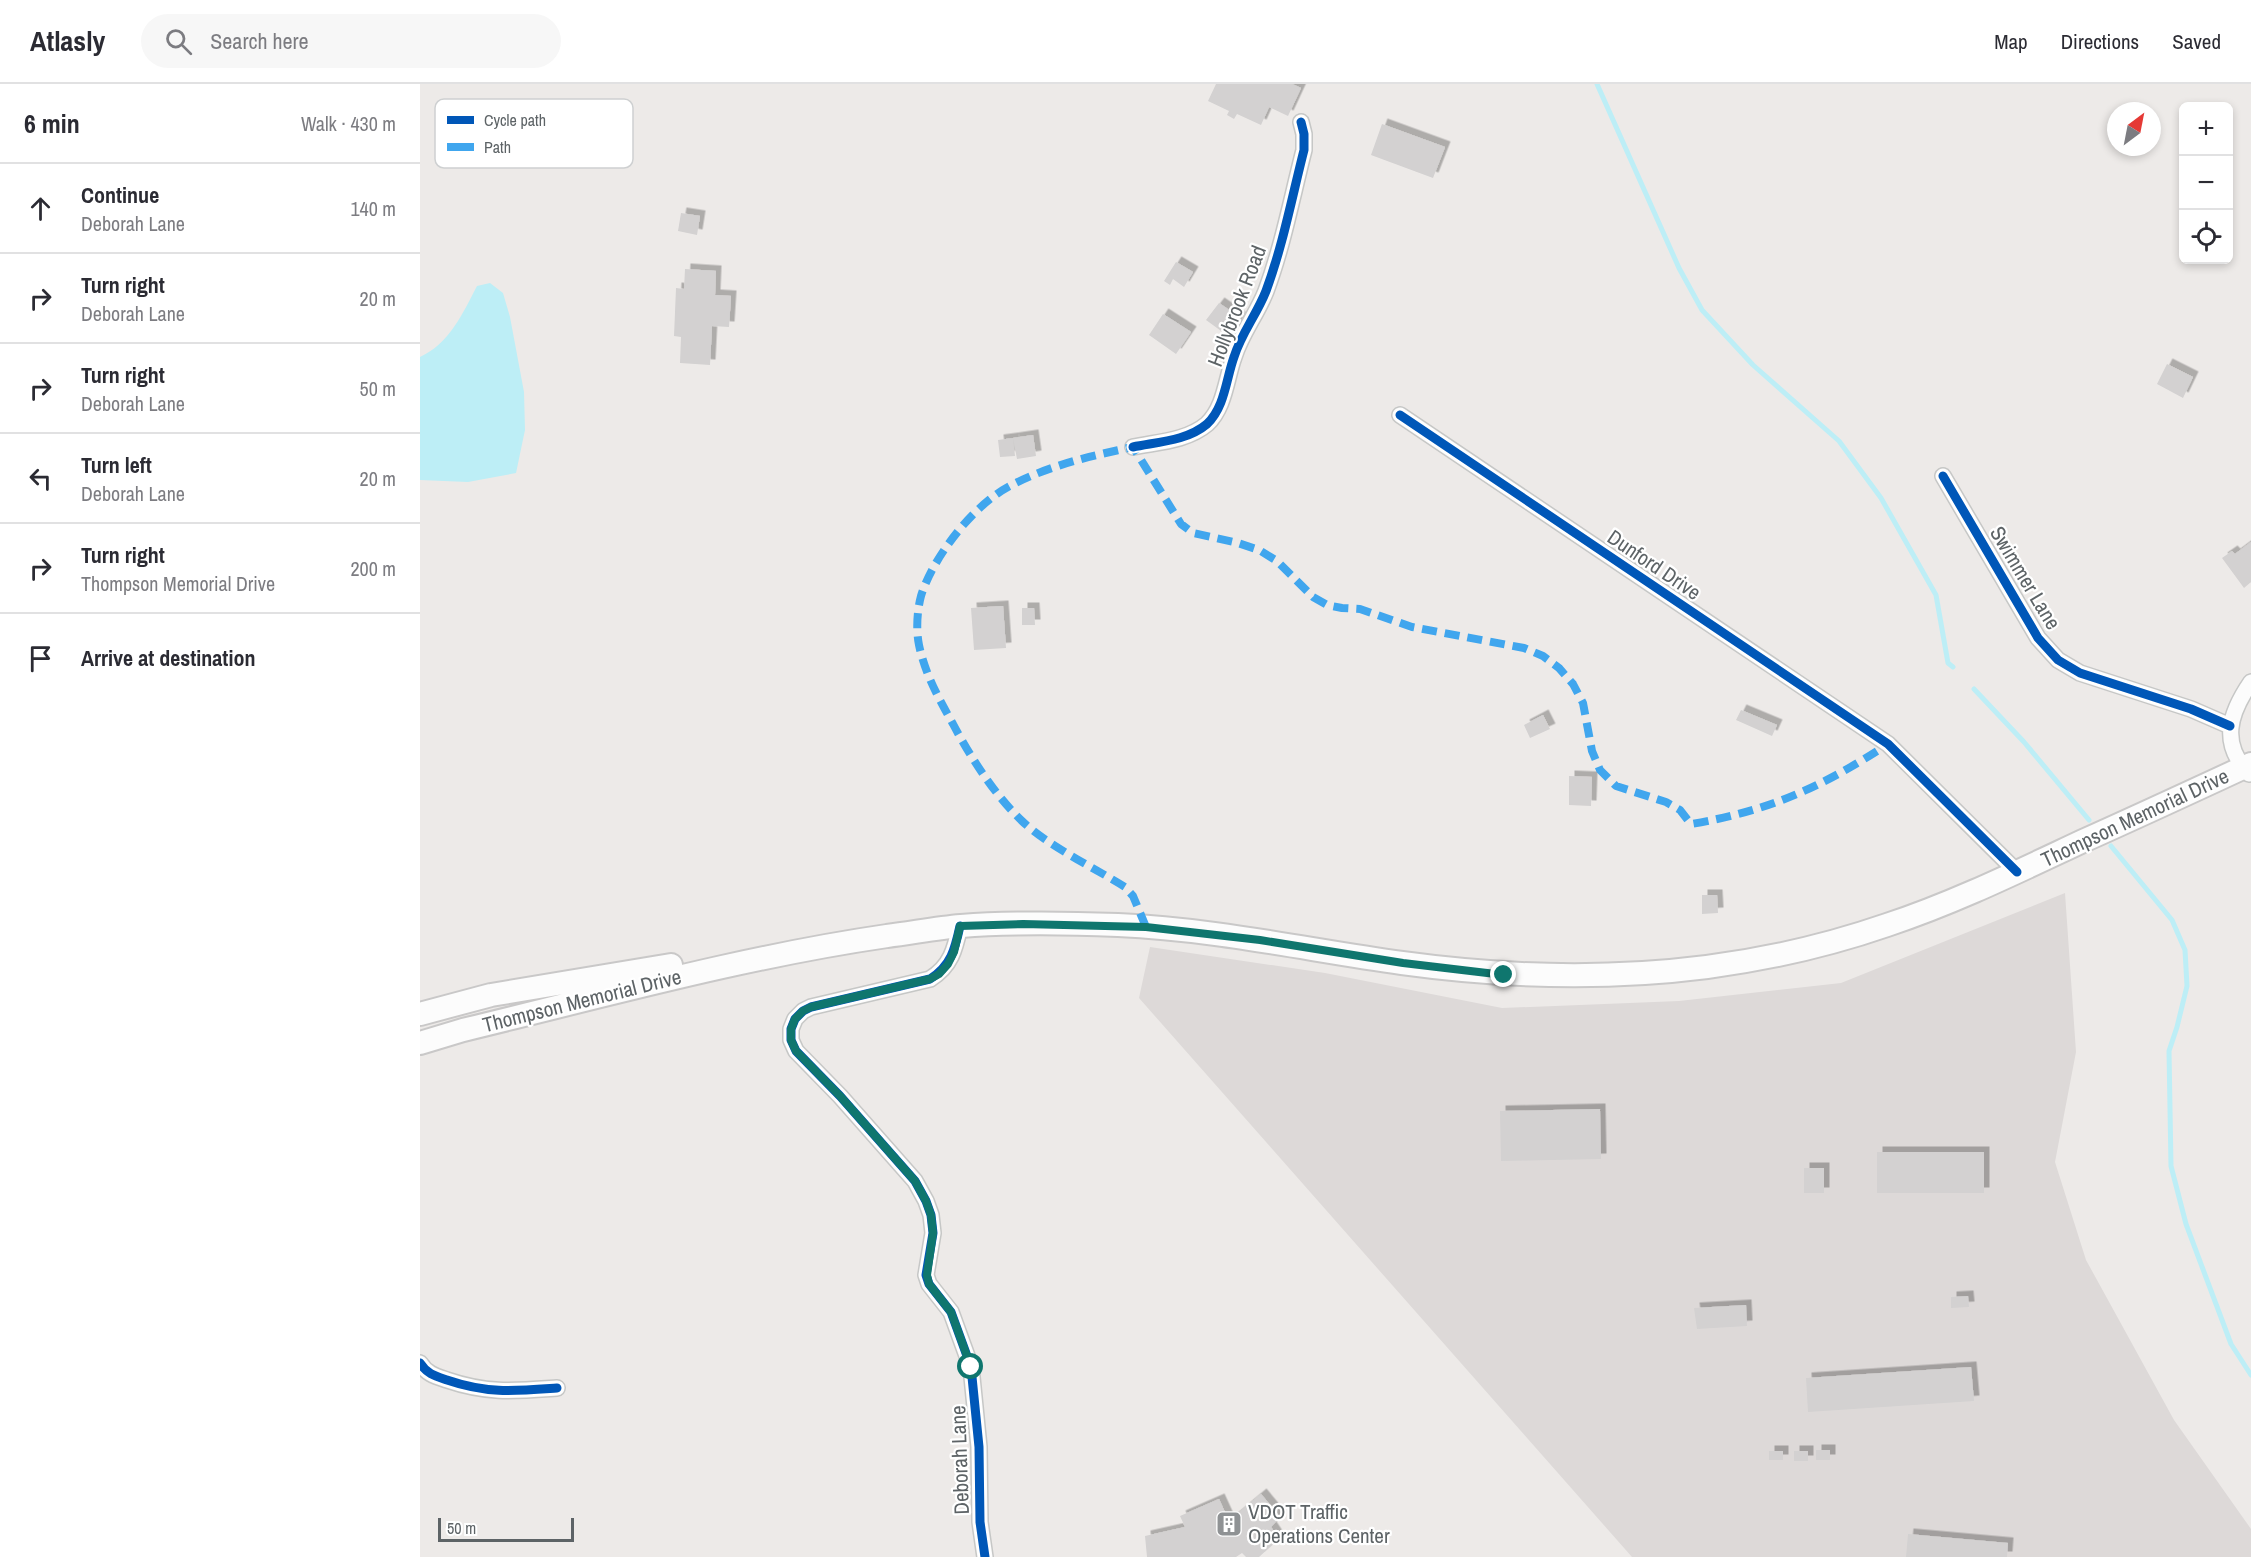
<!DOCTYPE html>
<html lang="en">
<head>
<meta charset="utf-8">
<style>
	body { margin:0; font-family:"Archivo Narrow",sans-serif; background:#f7f7f7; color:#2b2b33 }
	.controls { position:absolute; right:18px; top:18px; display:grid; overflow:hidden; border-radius:9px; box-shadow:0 3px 9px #0003 }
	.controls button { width:54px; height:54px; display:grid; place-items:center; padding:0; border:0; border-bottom:2px solid #e1e1e2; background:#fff; color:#2b2b33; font:30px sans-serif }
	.compass { position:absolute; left:1687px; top:18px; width:54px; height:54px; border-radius:50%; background:#fff; box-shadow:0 3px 9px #0003; rotate:32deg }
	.scale { position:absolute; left:18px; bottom:15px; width:136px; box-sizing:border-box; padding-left:6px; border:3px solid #5d6366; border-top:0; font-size:16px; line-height:21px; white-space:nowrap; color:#5d6366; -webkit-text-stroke:4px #fff; paint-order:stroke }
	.stop { position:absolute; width:18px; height:18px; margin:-14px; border:4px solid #0f766e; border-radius:50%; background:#fff }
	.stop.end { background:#0f766e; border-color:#fff; box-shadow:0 2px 6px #0008 }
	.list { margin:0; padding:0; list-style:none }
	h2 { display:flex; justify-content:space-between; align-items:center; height:78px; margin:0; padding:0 24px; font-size:26px }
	h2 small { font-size:20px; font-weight:400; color:#7c7c81 }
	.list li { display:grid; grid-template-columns:39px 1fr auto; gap:18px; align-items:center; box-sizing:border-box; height:90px; padding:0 24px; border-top:2px solid #e1e1e2 }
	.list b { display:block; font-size:22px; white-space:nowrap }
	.list p { margin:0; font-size:20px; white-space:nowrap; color:#7c7c81 }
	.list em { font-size:20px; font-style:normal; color:#7c7c81 }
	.icon { flex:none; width:33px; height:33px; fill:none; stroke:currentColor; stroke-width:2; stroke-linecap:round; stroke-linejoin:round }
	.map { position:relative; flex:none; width:1831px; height:1473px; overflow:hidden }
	header { display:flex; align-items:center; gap:36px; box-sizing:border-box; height:84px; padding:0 30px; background:#fff; border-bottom:2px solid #e1e1e2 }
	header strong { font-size:28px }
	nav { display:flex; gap:33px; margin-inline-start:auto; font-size:21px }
	.search { width:420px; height:54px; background:#f7f7f7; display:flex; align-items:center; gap:15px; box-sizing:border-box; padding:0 21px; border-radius:33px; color:#7c7c81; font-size:22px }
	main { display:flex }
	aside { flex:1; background:#fff }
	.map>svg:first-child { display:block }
</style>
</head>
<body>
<header>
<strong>Atlasly</strong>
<div class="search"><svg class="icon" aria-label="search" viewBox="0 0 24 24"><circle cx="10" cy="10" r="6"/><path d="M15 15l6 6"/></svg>Search here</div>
<nav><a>Map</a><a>Directions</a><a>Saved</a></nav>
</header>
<main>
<aside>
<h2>6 min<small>Walk · 430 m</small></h2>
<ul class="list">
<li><svg class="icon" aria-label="ahead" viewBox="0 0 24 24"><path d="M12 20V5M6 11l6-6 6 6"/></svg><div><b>Continue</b><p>Deborah Lane</p></div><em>140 m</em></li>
<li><svg class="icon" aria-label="right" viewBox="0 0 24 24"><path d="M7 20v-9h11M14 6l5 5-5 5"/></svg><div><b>Turn right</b><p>Deborah Lane</p></div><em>20 m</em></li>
<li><svg class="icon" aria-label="right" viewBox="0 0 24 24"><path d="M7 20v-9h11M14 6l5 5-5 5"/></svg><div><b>Turn right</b><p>Deborah Lane</p></div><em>50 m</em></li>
<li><svg class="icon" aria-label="left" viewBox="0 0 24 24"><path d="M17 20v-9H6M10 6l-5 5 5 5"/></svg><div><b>Turn left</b><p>Deborah Lane</p></div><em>20 m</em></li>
<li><svg class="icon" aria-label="right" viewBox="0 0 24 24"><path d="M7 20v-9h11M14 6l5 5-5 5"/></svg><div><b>Turn right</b><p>Thompson Memorial Drive</p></div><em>200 m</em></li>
<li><svg class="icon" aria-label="arrive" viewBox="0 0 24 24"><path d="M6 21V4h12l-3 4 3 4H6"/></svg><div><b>Arrive at destination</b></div></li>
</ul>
</aside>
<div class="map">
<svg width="1831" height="1473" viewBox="0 0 1831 1473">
	<defs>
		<filter id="shadow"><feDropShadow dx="5.5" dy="-5.5" stdDeviation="0" flood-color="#0004"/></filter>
	</defs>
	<rect width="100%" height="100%" fill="#edeae8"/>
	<path fill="#ddd9d8" d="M1645,809L1656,968L1635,1078L1666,1176L1754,1336L1831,1445V1473H1212L719,914L730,863L905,889L1082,924L1259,917L1421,899Z"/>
	<path fill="#bdeef6" d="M70,199L83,209L90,233L104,308L105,346L96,389L48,398L0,396V273C29,260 43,229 57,202Z"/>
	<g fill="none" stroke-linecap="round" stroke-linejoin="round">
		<path stroke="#bdeef6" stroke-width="5" d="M1177,0L1259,184L1282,226L1333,281L1419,357L1461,414L1516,511L1528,579L1533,583
			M1554,605L1604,658L1669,736
			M1691,762L1752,836L1765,866L1767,902L1757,943L1749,967L1751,1082L1766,1140L1811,1260L1831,1291"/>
	</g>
	<path fill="#d3d1d1" filter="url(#shadow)" d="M796,0H872L881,4L868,32L849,23L841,41L817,30L814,35L807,31L809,27L788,17Z
		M962,40L1025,63L1013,94L951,71Z
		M261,129L280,132L277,151L258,147Z
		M756,178L773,188L764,203L753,195L750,201L744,197Z
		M265,185L296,187L295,211L311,212L309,243L292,242L290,281L260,279L261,253L254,252L256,204L264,205Z
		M799,219L821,234L808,252L786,236Z
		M743,230L771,248L756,270L729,251Z
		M1747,280L1773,293L1763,314L1737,300Z
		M613,351L616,372L597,375L593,354Z
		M593,354L595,372L580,373L578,356Z
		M1831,458V498L1824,504L1802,474L1812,467L1815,470Z
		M583,522L586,564L554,566L551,524Z
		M602,524H614L615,541H602Z
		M1321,626L1357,641L1352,652L1316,636Z
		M1123,631L1130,645L1110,654L1104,641Z
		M1149,692L1172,693L1171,722L1149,721Z
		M1282,811H1297L1298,829L1282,830Z
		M1180,1025L1181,1075L1081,1077L1080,1027Z
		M1457,1068H1564V1109H1457Z
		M1384,1084H1404V1109H1384Z
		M1548,1212L1549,1223L1531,1224V1213Z
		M1326,1221L1327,1242L1277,1245L1274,1224Z
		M1551,1283L1554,1317L1388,1328L1386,1294Z
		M1396,1366H1410V1376H1396Z
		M1349,1367H1363V1376H1349Z
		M1374,1367H1388V1377H1374Z
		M841,1410L860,1433L851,1443L859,1455L839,1473H826L822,1469L816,1473H727L725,1452L765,1443L760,1432L799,1415L809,1437Z
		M1488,1450L1588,1459L1587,1473H1486Z"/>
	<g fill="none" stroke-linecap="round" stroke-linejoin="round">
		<g stroke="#c6c7c6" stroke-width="18">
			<path id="street" d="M980,331L1468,660L1597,788
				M713,363C737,358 767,357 787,340C805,323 806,295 814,273C821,250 837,230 846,207C863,161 872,113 884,66V50L881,38
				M1523,392L1618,554L1638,576L1660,589L1771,625L1810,642
				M1829,690C1800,659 1809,630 1831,598
				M540,842C535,865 531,882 510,895L391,923L383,927L375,935L371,945V956L376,967L420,1012L495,1097L506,1117L511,1131L513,1149L506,1191L509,1200L531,1228L551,1283L559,1363L560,1438L565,1473
				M0,1279C7,1290 15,1292 27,1296C68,1310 95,1307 137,1304"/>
		</g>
		<g stroke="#c9c8c8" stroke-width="26">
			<path id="secondary" d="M0,930L71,911L251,881
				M0,959L43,946C184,912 323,873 467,852C492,849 516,844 541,842C593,838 646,839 698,841C794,845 888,866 982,879C1084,893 1185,896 1287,883C1348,875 1409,861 1467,841C1534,819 1599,787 1663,757C1719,732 1775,706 1831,680"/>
		</g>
		<use href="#street" stroke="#fcfcfc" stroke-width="15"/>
		<use href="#secondary" stroke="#fcfcfc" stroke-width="22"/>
		<path stroke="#40a6ee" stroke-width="8" stroke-dasharray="15 8" stroke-linecap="butt" d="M726,843L713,812L705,803C673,783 628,762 602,737C574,710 551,674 533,640C519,615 505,590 499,561C496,546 497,527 501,512C513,473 553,422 588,403C627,382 670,372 713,363L761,440L773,449L818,459L839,466L857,477L893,513L907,521L922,524L940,525L992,543L1104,564L1123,572L1139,584L1153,600L1163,619L1172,667L1180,686L1196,702L1246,718L1260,726L1271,740C1349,727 1402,703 1468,660"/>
		<g stroke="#fff" stroke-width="13">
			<path id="cycleway" d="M980,331L1468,660L1597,788
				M713,363C737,358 767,357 787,340C805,323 806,295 814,273C821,250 837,230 846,207C863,161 872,113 884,66V50L881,38
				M1523,392L1618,554L1638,576L1660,589L1771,625L1810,642
				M540,842C535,865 531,882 510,895L391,923L383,927L375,935L371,945V956L376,967L420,1012L495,1097L506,1117L511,1131L513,1149L506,1191L509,1200L531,1228L551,1283L559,1363L560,1438L565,1473
				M0,1279C7,1290 15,1292 27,1296C68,1310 95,1307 137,1304"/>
		</g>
		<use href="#cycleway" stroke="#0057b8" stroke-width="9"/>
	</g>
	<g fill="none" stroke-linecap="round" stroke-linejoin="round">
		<path stroke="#0f766e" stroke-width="8" d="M551,1283L531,1228L509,1200L507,1191L513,1149L511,1131L506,1117L495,1097L420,1012L376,967L371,956V945L375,935L383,927L391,923L510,895L519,890L528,880L534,868L540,842L603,840L726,843L840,856L983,879L1084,891"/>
	</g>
	<defs>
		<g id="building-square" transform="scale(1.35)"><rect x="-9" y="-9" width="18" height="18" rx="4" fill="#8f9294" stroke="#fff"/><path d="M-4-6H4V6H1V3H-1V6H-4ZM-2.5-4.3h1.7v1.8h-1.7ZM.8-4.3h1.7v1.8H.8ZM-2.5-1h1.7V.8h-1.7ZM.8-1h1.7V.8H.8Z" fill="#fff"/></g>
	</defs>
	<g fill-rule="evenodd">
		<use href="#building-square" x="809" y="1440"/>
	</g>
	<g text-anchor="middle" stroke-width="4.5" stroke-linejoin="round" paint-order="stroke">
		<g font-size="21" fill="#5d6366" stroke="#fff">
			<text transform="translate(817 222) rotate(-69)" y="7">Hollybrook Road</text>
			<text transform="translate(1234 481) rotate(34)" y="7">Dunford Drive</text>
			<text transform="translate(1605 494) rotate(59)" y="7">Swimmer Lane</text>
			<text transform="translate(1715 734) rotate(-25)" y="7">Thompson Memorial Drive</text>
			<text transform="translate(162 917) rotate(-14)" y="7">Thompson Memorial Drive</text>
			<text transform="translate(540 1376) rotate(-92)" y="7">Deborah Lane</text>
		</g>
		<g font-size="21" fill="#5d6366" stroke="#fff" text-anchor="start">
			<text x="828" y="1435">VDOT Traffic<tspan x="828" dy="24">Operations Center</tspan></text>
		</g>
	</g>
	<rect x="15" y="15" width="198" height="69" rx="9" fill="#fff" stroke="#ced0d1" stroke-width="1.5"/>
	<rect x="27" y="32" width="27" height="8" fill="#0057b8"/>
	<rect x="27" y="59" width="27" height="8" fill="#40a6ee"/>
	<g font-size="16" fill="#5d6366">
		<text x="64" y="42">Cycle path</text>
		<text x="64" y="69">Path</text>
	</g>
</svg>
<div class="controls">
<button>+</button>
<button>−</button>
<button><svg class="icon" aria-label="locate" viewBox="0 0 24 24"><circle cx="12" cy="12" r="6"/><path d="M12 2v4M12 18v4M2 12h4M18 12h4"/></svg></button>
</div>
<svg class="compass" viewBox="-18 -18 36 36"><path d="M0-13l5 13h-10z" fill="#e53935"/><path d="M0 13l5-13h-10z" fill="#7c7c81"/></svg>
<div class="scale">50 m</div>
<div class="stop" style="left:551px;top:1283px"></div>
<div class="stop end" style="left:1084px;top:891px"></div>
</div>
</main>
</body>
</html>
